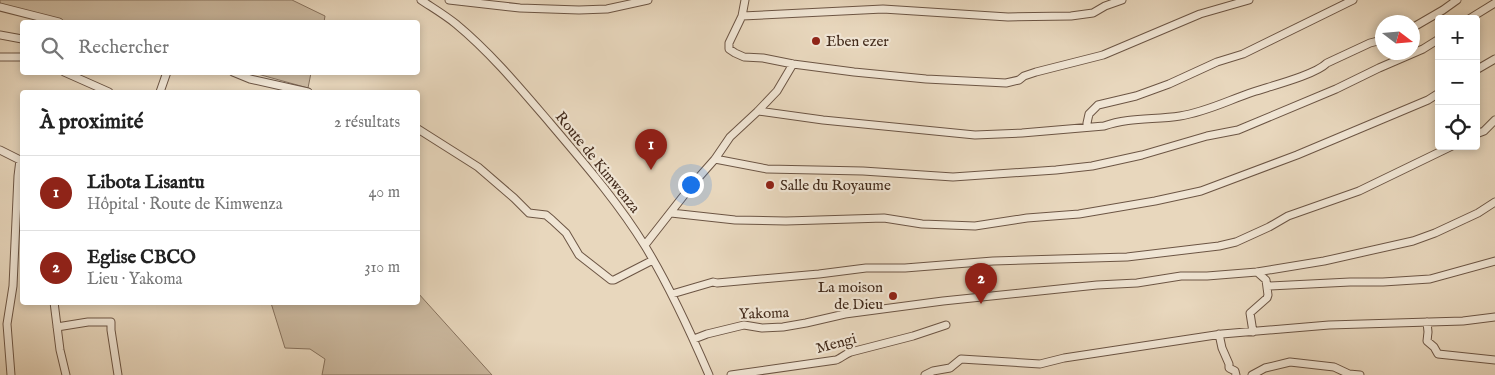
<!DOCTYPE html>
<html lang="fr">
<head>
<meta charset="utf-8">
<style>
	body { margin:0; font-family:"IM FELL English",serif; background:#f2f2f2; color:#222 }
	.controls { position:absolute; right:15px; top:15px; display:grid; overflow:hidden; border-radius:5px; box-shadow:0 2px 8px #0003 }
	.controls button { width:45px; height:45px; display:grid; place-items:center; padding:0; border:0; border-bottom:1px solid #e0e0e0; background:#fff; color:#222; font:25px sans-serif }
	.compass { position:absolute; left:1375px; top:15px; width:45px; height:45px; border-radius:50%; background:#fff; box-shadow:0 2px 8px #0003; rotate:106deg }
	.you { position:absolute; left:690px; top:184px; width:18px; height:18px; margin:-12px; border:4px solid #fff; border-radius:50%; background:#1a73e8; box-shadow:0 0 0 8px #1a73e833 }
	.badge { display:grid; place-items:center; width:32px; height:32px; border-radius:50%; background:#8f2418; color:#fff; font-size:16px; font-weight:700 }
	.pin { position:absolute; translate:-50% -41px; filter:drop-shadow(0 1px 2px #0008) }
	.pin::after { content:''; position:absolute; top:26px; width:18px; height:15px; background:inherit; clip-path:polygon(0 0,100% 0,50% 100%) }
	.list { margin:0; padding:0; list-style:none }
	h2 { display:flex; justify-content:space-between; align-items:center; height:65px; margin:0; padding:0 20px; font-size:21px }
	h2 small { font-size:16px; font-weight:400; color:#767676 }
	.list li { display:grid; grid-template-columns:32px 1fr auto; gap:15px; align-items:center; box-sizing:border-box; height:75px; padding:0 20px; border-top:1px solid #e0e0e0 }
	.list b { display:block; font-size:19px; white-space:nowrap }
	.list p { margin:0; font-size:16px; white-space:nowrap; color:#767676 }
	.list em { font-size:16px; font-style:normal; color:#767676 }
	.icon { flex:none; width:28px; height:28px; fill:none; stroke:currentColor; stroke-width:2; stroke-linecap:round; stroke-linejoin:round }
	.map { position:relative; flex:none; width:1495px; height:375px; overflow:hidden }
	.search { position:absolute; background:#fff; box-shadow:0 2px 8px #0003; left:20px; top:20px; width:400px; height:55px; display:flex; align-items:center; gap:12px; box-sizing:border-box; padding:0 18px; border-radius:5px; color:#767676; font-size:19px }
	.panel { position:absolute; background:#fff; box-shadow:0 2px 8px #0003; left:20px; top:90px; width:400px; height:215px; border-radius:5px }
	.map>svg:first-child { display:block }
</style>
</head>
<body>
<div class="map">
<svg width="1495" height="375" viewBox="0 0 1495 375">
	<rect width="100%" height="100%" fill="#e8d7bd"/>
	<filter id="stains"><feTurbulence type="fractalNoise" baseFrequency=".004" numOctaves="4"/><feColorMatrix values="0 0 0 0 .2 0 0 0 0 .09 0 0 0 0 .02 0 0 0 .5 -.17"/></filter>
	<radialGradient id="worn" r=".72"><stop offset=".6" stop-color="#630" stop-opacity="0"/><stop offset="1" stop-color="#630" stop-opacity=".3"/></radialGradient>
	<path fill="#ccbaa1" stroke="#87725e" d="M0,0H292L325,16L324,22H67L0,6Z
		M254,73L311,72V73L308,88Z
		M418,293L492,375H322L325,359L310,349L285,348L271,303L418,302Z"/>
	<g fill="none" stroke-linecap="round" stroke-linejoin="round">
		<g stroke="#6c5544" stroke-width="9">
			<path id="minor" d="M421,0C433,8 445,15 456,24C491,53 520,88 550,123C583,162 618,202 645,246C670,287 690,331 709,375
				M449,0L520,8L579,10L607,9L648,0
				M745,0L742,16L729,43V49L735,53L744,57L763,58L793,64L854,72L926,79L1006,83L1019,80L1024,76L1036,72L1103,55L1200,14L1249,0
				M0,7L59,22
				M742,16L883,9L1008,17L1071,16L1093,13L1105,6L1122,0
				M1469,19L1495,3
				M1412,28L1443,10L1457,0
				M0,35L22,39
				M0,57H22
				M1476,70L1495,59
				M64,72L109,92
				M233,72L250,79L308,92
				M160,92L167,72
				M758,111L823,120L975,135L1022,133L1104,126C1129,117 1155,120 1180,116C1206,112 1229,100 1253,92C1271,86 1315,75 1327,63L1370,43L1382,40
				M1087,127V123L1089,114L1098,105L1136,96L1169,84L1217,62L1243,54L1353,0
				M418,129L478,167L514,198L529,213L546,215L552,220L566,233L579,255L611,280H614L653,260
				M1476,134L1484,131L1495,120
				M0,150L20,160L18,176L13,286L7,324L11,375
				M715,159L767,169L863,171L953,177L1056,170L1092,166L1142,155L1207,136L1238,130L1336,89L1379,68L1423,49L1439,39
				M671,213L735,220L786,221L884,218L922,224L975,226L1027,218L1079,214L1155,201L1201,191L1297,155L1428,100L1439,93
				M645,245L692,185L715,159L730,137L758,111L777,91L793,64
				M1268,286L1350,282H1383L1430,279L1495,261
				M672,294L713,282L717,283L819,274L866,268H905L993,261L1127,257L1219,246L1236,242L1269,227L1288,216L1359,191L1452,146
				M54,302L60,350L66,375
				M1427,322L1428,332L1427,341L1434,347L1438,354L1495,360
				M57,327L88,322H111V330L118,375
				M1253,332L1250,313L1267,298L1268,295L1266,280L1257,272
				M1219,334L1222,348L1229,364V368L1235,371L1236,375
				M694,339L707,334L744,325L762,328L783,327L806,323L845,314L943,301L1097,285L1137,283L1181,276H1207L1257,272L1324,261L1413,241L1435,233L1478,213L1495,202
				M731,375L836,360C840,359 845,354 851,352L913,336L946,325
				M925,375L933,371L950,368L961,359L1040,364L1064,358L1222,334L1329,325L1463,321L1495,317
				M1252,375L1265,368L1290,362L1334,367L1349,374L1360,375"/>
		</g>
		<use href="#minor" stroke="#f0e5d4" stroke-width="7"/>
	</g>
	<g fill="#8f2418" stroke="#f0e5d4" stroke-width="2">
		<circle cx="816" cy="41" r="5"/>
		<circle cx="770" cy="185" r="5"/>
		<circle cx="893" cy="296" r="5"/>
	</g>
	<g text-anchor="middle" stroke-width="4.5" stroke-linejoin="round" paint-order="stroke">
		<g font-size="15" fill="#422a1b" stroke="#f0e5d4" text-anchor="start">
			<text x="826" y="46">Eben ezer</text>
			<text x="780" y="190">Salle du Royaume</text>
			<text x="883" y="292" text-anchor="end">La moison<tspan x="883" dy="17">de Dieu</tspan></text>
		</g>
		<g font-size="15" fill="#422a1b" stroke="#f0e5d4">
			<text transform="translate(598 162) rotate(51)" y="5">Route de Kimwenza</text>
			<text transform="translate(764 313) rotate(-2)" y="5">Yakoma</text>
			<text transform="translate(836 343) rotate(-15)" y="5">Mengi</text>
		</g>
	</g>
	<rect width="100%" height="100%" filter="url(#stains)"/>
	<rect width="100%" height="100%" fill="url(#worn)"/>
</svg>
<div class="controls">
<button>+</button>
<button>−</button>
<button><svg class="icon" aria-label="locate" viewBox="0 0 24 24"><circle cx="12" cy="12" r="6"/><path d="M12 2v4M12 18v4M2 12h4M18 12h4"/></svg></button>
</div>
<svg class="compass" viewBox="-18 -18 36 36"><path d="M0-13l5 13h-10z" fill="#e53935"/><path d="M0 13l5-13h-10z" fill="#767676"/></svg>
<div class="you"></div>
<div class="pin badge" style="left:651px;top:170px">1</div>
<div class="pin badge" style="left:981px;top:304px">2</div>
<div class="search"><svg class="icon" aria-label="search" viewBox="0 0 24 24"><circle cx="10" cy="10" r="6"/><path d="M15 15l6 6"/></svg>Rechercher</div>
<section class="panel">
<h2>À proximité<small>2 résultats</small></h2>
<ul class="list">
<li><span class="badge">1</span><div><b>Libota Lisantu</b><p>Hôpital · Route de Kimwenza</p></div><em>40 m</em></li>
<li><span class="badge">2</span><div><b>Eglise CBCO</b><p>Lieu · Yakoma</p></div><em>310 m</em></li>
</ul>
</section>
</div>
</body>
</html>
